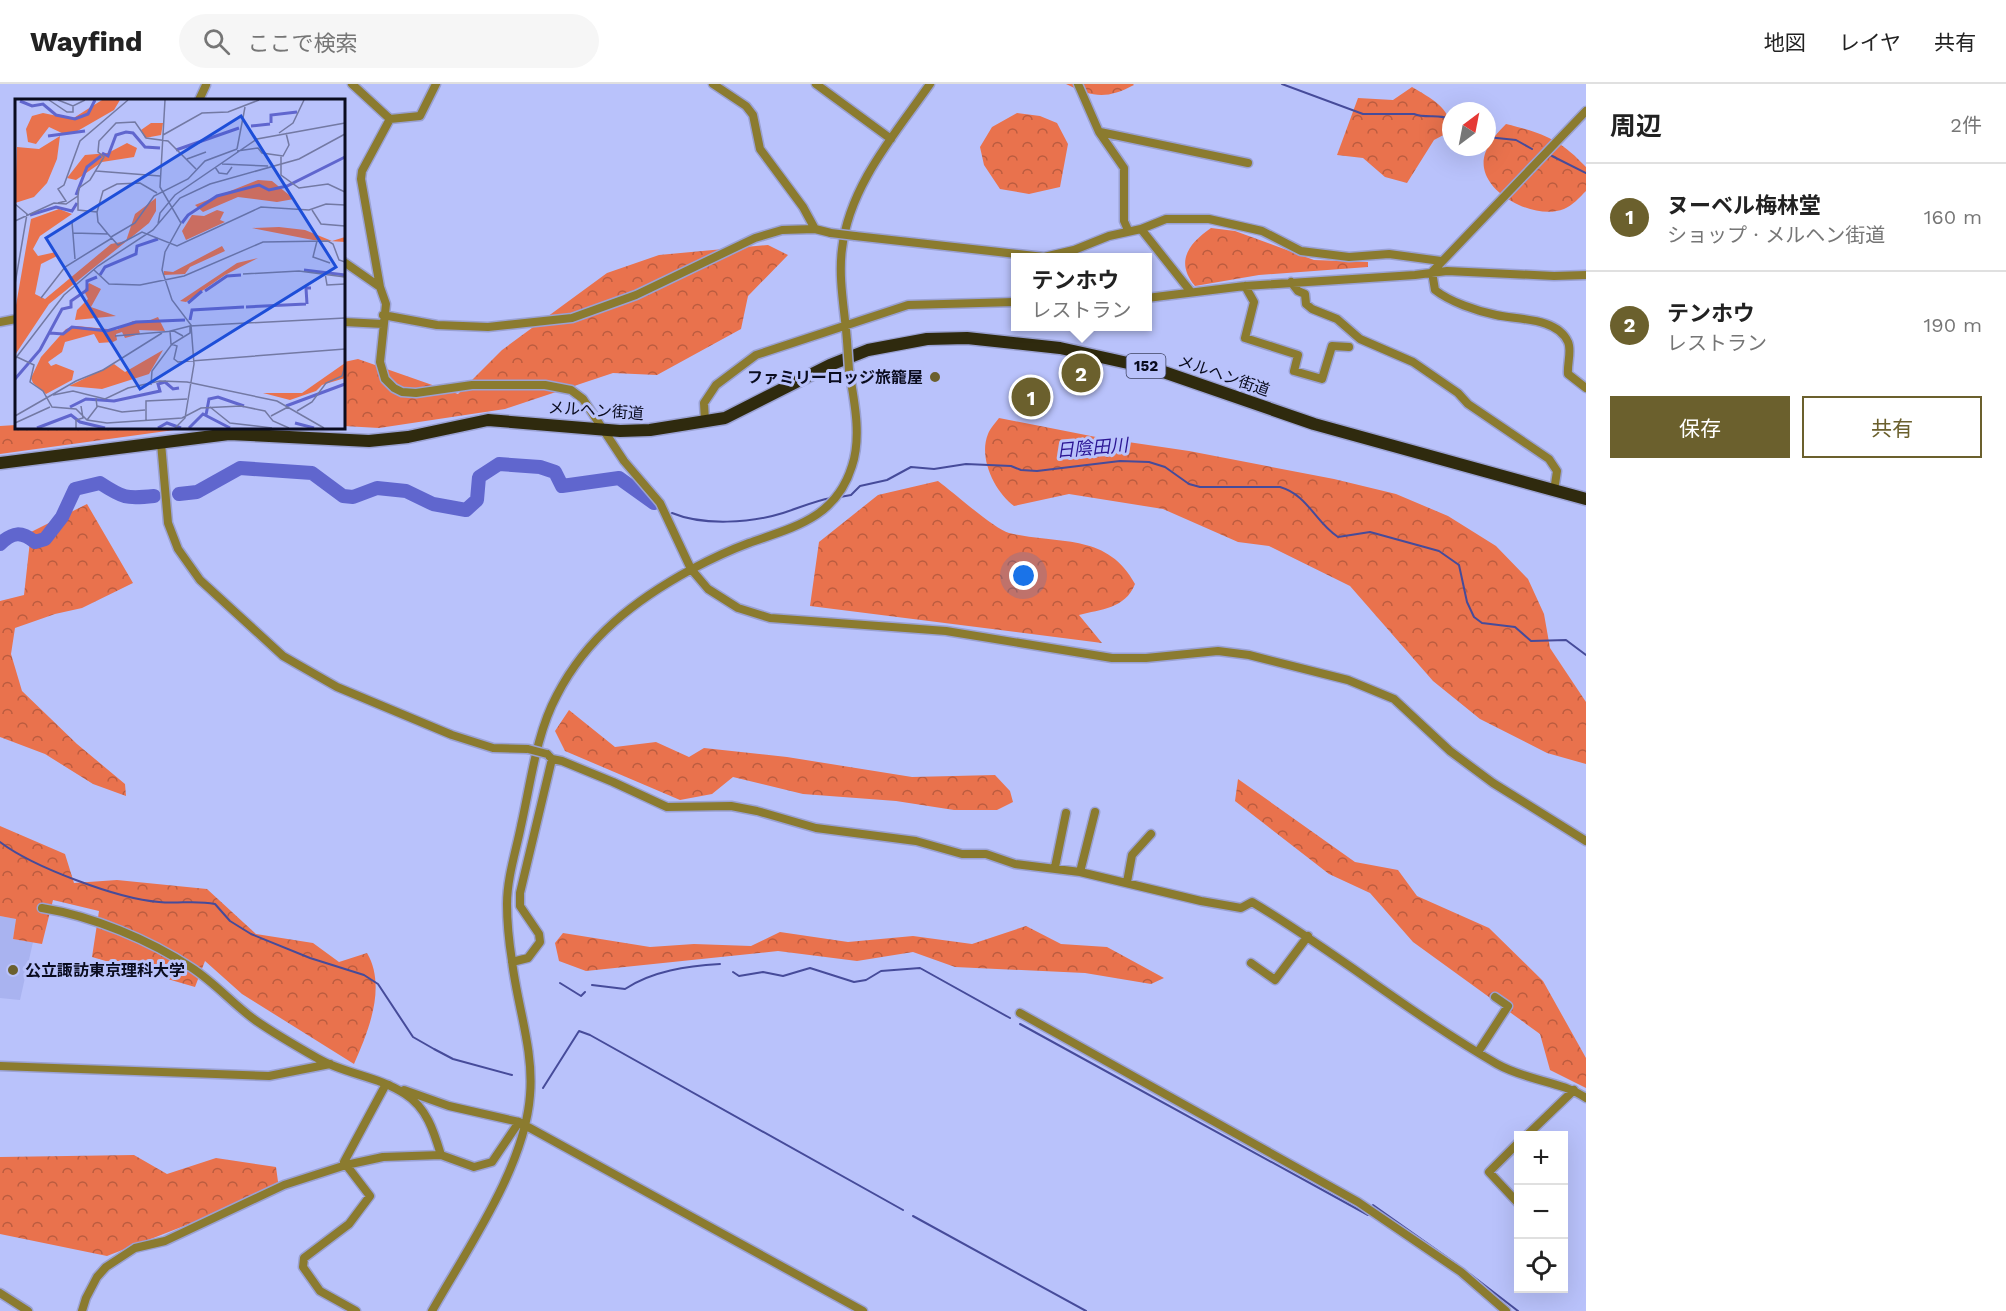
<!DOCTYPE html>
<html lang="ja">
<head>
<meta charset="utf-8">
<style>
	body { margin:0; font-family:"Work Sans","Noto Sans JP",sans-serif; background:#f6f6f6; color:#222 }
	.controls { position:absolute; right:18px; bottom:18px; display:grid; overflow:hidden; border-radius:0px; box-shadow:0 6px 24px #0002 }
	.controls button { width:54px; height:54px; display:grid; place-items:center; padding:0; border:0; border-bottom:2px solid #e0e0e0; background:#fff; color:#222; font:30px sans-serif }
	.compass { position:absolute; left:1442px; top:18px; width:54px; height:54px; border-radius:50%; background:#fff; box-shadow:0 6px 24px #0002; rotate:32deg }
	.you { position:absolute; left:1024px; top:492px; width:21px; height:21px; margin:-15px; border:4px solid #fff; border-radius:50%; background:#1a73e8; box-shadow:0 0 0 9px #1a73e833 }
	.badge { display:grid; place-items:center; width:39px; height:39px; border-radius:50%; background:#6b602d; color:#fff; font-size:20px; font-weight:700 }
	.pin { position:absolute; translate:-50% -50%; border:3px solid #fff; box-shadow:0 2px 6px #0006 }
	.popup { position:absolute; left:1011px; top:169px; width:141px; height:78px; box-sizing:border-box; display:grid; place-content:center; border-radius:0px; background:#fff; filter:drop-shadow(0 2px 4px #0005); font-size:20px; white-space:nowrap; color:#767676 }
	.popup b { font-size:22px; color:#222 }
	.popup::after { content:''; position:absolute; left:50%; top:100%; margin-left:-12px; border:12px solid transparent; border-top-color:#fff }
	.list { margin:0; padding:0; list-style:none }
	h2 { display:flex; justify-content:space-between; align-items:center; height:78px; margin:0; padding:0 24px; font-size:26px }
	h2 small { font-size:20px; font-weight:400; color:#767676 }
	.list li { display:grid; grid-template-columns:39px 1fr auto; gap:18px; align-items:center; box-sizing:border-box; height:108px; padding:0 24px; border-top:2px solid #e0e0e0 }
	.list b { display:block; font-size:22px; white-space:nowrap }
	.list p { margin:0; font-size:20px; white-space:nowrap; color:#767676 }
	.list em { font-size:20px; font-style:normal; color:#767676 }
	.actions { display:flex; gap:12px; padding:18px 24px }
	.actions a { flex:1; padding:14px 0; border:2px solid #6b602d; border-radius:0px; text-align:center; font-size:21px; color:#6b602d }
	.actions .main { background:#6b602d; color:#fff }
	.icon { flex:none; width:33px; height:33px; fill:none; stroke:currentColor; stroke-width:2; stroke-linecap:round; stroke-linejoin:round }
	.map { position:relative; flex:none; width:1586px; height:1227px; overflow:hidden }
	header { display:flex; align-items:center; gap:36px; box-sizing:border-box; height:84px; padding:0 30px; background:#fff; border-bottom:2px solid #e0e0e0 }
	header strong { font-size:28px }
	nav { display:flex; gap:33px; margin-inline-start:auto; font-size:21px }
	.search { width:420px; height:54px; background:#f6f6f6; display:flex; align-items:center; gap:15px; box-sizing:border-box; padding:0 21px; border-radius:33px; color:#767676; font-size:22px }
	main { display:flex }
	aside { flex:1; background:#fff }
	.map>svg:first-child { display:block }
</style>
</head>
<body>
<header>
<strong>Wayfind</strong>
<div class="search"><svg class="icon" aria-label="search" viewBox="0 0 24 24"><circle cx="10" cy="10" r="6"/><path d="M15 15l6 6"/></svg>ここで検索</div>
<nav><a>地図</a><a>レイヤ</a><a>共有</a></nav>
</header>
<main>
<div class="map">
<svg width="1586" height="1227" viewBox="0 0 1586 1227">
	<defs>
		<pattern id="forest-crowns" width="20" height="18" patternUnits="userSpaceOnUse" patternTransform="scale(1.5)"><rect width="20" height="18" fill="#e9724d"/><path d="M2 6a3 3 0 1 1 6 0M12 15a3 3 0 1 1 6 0" fill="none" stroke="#bb5c3f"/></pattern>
	</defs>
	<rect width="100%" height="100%" fill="#b9c2fb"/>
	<path fill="#a9b3f0" d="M0,832L16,835L13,855L33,858L20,916L0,914Z"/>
	<path fill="url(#forest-crowns)" d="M1066,0H1133L1134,1C1107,15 1094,14 1066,0Z
		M1412,3C1430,14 1451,23 1451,47L1434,56L1407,99L1385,93L1363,74L1337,71L1358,14L1393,16Z
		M1017,29L1040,32L1057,39L1068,60L1060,103L1029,110L1000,105L984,81L980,63L992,43Z
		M1506,40C1543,49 1560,55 1586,83V107C1580,113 1572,122 1564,125C1537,136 1489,113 1484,84C1481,67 1495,51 1506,40Z
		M1211,144L1235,147L1314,176L1368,178V183L1259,191L1195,202C1175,178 1188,160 1211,144Z
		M768,161L788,171L748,212L741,245L657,291L613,289L505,325L379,344L344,342V278L358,275L458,310L502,266L607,189L659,171Z
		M999,334L1101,354L1189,367L1334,395L1396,410L1448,432L1496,462L1528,495L1544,530L1550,564L1586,618V680L1547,669L1480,635L1433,597L1350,502L1269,462L1238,458L1163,425L1069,410L1014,422C995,408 978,374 988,350C990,345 995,339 999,334Z
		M16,341V344H214L174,346L0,370V342Z
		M938,397C953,408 994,445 1009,449C1058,461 1107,448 1135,500C1125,525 1101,525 1079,531L1102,559L810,522L819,458L878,411Z
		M87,420L133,499L82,524L55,530L15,544L11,570L22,607L77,660L125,700L126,712L93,700L45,670L0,653V517L24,511L31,448Z
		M569,626L615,663L656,658L689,673L704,664L787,673L912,693L995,691L1010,707L1013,718L997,726H954L896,717L803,710L733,693L712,710L680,716L565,667L555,647Z
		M1238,695L1355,778L1398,786L1417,812L1489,844L1543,897L1586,974V1004L1550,986L1540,950L1413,858L1370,809L1329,790L1235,717Z
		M0,742L65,770L74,799L117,796L207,805L256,850L313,859L339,878L367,869C387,903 368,948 354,980L242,910L205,877L195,903L92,873L99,827L53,816L42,860L13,855L16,835L0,832Z
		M1026,842L1061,860L1107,863L1164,894L1151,900L1085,889L955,883L913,868L857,877L778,867L586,887L559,877L555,859L563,849L650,863L694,860L751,862L780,848L848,858L913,852L972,860Z
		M134,1071L167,1090L216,1074L276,1083L279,1105L107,1172L0,1150V1073Z"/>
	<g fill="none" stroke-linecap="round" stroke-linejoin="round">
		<path stroke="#464b9a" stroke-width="2" d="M1282,0L1363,30H1414C1426,35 1441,29 1451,36
			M1487,53L1516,56L1532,65
			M1552,72L1586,89
			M840,413L851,411L860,402L887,396L911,383L934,385L966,380L1011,382L1021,386L1037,387L1120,377L1149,378L1165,383L1189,400L1200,403H1280C1308,411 1315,438 1338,453L1370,448L1439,467L1459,481L1467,518L1474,533L1482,539L1515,543L1531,557L1566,556L1586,571
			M672,429C703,442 751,439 783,429C799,424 814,417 831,414
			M0,758C33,783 118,815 159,818C178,820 196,816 215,820L230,837L251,850L310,874L364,891L378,900L413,953L434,965L453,975L512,991
			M733,888L739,892L763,888L783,892L810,884L854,898L866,896L881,887L920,884L1010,934
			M560,899L581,912L585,908
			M592,901L625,905C652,887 687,882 720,880
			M1020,940L1368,1131
			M543,1004L579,947L590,951L903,1126
			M1373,1121L1458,1181
			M913,1132L1086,1227
			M1470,1190L1518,1227"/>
		<path stroke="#6066ce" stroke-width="14" d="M179,410L197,408L240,384L312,389L343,412L353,413L377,404L406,407L433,420L466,426L477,416L479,393L499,380L540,383L555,388L562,402L619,394L654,419
			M0,460C13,448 21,447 35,458L45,455L62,433L75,405L100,399C123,414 126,415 154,412"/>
		<g stroke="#9aa1d3" stroke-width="11">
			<path id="minor" d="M352,0L390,35L362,87L361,95L380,203
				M713,0L746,22L753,31L760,65L803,123L815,145
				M816,0L891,55
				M1078,0L1099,48L1124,84V137L1128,146
				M199,16L206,1
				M1586,27L1432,188L1435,206C1450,218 1477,227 1496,231C1517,236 1557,233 1568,258C1572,266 1567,280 1568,290L1586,304
				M390,35L420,32L436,0
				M1100,48L1248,79
				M1141,145L1191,208
				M855,152L1044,173L1074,166L1109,152L1141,145L1166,135H1209L1262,147L1301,167L1349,173L1389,170L1441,177
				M344,178L380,203L386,220L380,278L385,295L394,304L402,308L416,309L472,301H545L571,306L583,315L624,377L660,419L691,485L708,505L738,524L770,534L946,547L1112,574H1146L1218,567L1249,571L1348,596L1394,615L1450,667L1493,699L1586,757
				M1291,198L1298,207L1305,210L1306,220L1312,225L1337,235L1360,255L1413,278L1458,309L1468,320L1549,375L1557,387L1554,407
				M1245,202L1254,218L1245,254L1298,271L1294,287L1322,295L1332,262L1349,263
				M1147,214L1245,202L1415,191L1447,187L1554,192L1586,191
				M383,231L437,241L488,243L572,234L636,211L755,154L782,146L815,145L831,149
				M0,238L16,235
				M344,238L383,240
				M847,257C845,228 838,195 842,165C849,102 895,50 930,0
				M705,337L704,319L716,301L756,271L908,221L1015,218
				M161,359L168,439L178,465L200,496L283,572L337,603L452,651L493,664L528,665
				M547,670L552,675L562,677L613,698L667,723L731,722L757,727L816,744L916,757L962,770H986L1015,780L1080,788L1201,817L1241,824L1252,818C1336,868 1412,931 1497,980C1527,997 1561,997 1586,1014
				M1055,783L1066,729
				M1080,788L1095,728
				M1127,798L1132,771L1151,750
				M42,824C92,832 150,856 192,884C215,899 233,920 255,936C275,950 296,962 317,974C344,990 378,992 405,1010C427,1024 434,1048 441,1071
				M512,878L528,874L540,858L539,850L520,822V809L552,675
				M1251,879L1275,896L1308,852
				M1020,929L1358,1118L1461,1188L1506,1227
				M1478,968L1508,922L1495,913
				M0,982L269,992L330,980
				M404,1006L449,1022L519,1038
				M1526,1052L1574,1006
				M1518,1059L1489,1088L1518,1119
				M0,1209L28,1227
				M82,1227L86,1214L97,1193L106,1183L135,1164L165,1157L284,1101L346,1081L383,1073L441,1071L474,1083L492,1078L519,1038L863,1227
				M356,1227L320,1207L303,1183L304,1174L349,1140L370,1112L344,1078L386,1000L389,1001
				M432,1227C467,1165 525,1083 530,1011C534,966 517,921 512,877C509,858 507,838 507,820C507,794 516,767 521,742C531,698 536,650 557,611C587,553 635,516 692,485C709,476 730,466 749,459C794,443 836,434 852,382C862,352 854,316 849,286"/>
		</g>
		<g stroke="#9aa1d3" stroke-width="15">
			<path id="highway" d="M0,379L229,350L369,357L408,353L488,336L620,347L650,346L725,334L830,281L868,266L927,255L967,254L1060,264L1155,285L1314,340L1586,415"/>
		</g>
		<use href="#minor" stroke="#8b7b2f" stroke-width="8"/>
		<use href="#highway" stroke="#2f2a0e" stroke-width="12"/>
		<g stroke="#9aa1d3" stroke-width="11" stroke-linecap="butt">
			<path id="minor-bridge" d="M831,149L855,152
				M847,257L849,286
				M528,665L547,670"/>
		</g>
		<use href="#minor-bridge" stroke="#8b7b2f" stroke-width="8"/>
	</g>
	<g fill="#6b602d" stroke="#b9c2fb" stroke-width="2">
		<circle cx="935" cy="293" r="6"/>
		<circle cx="13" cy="886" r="6"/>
	</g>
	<g text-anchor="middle" stroke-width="6" stroke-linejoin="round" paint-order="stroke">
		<rect fill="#b9c2fb" stroke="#3e4361" stroke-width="1.5" x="1126.5" y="270" width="39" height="24" rx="4.5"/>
		<g font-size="15" font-weight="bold" fill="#0a0c1f">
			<text x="1146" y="287">152</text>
		</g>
		<g font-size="16" fill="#0a0c1f" stroke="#b9c2fb">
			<text transform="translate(1224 291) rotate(19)" y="6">メルヘン街道</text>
			<text transform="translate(596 326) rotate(4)" y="6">メルヘン街道</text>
		</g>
		<g font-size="16" font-weight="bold" fill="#0a0c1f" stroke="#b9c2fb" text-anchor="end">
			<text x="923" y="299">ファミリーロッジ旅籠屋</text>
			<text x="25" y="892" text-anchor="start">公立諏訪東京理科大学</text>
		</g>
		<g font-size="18" font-style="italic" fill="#2b1594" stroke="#b9c2fb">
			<text transform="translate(1092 364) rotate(-5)" y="6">日陰田川</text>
		</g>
	</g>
	<g transform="translate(15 15)">
		<rect width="330" height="330" fill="#b9c2fb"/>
		<path d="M87,1H105L99,11L59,34L49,35L34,28L21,45L13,43L11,30L17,17L28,14L57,20ZM136,24H148L146,36L130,39L126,31ZM45,37L42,60L32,84L19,98L0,104L2,48L24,50ZM112,44L122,49L119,58L87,63L61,81L52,79L70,56L93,54ZM243,81L257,82L279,100L262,103L223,98L188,113L180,106ZM141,99V112L134,124L34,205L0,256V212L16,120L44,110L57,115L25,137L18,150L23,157L41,153L42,157L26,165L20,195L30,200L96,145L111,142L120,115ZM202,111L209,113L205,121L210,123L171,141L167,132L177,116L189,117ZM264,128L290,131L317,142L330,138V143L298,141L237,129ZM207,147L210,152L175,168L170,175L149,176V172L158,173ZM243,159L210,176L171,203L165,202L222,164ZM74,184L86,190L76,208L101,217L60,221L62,211L73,200L69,192ZM143,218L150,232L124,231L125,235L110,239L107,233L101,235L102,241L98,243L84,244L79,235L50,243L47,253L33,263L36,267L41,265L59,272L57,281L31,295L18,284L16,279L26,258L51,230L62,227L102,231L118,222L128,224ZM148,251L134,275L87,290L54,287L99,265L110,273ZM330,264V279L307,286L301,292L275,301L248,294H287Z" fill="#e9724d"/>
		<path fill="none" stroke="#6066ce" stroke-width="3" d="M5,2L17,7L28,5L41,16L60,20L73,15L80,1M256,24V16L282,13M236,27L255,25M33,37L70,32M161,51L224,29M87,54L93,57L101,36L111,33L118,34L130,48L145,49M61,96L72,68L86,57M15,116L41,108L57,112L62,104M167,124L173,116L202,97L244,86L254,91L272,87L330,58M289,171L330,176M85,176L90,168L121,155L122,147L143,140M190,192L212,177L226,176M173,204L187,192M292,205L291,189H296M231,208L291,205M175,221L177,211L229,208M35,234L48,235L57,228L92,232L121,223L170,221M0,280L25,251L47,210L56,208V202L72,191V182L82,178M271,307L330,285M55,308L71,300L99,302L145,292L143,285L150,283L158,290L164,289M191,316L194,300L203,298L229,307M280,324L299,329M22,329L56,316L65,323L90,329M143,329L152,324L166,329M174,329L188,315L215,329"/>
		<path fill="none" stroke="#7379a3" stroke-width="1.5" d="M34,1L52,13H58V7M43,1L58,7L70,1M150,1L145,88L166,124L150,153L147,171L157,201L176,226L179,265L170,319L160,329M264,34L278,24L289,1M148,36L187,14L213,13L244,1M222,50L230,8M222,52L243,49L247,54L268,57L274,46L271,34M266,57V76L284,89L313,85L330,93M172,60L191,53M207,65L253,67M200,68L204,74L212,75L217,68M81,72L145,77M43,104L51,102L43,90L49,86L65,42L113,1M0,105L12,115L0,185M297,111L306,125L330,127M82,113L88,92L102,85L125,84L142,94M0,122L39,104L51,105L63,97M57,123L60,160M143,125L145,114L160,96L242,40L330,24M58,134L93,135L103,146L127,133L162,147L246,108L294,111L311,105L330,106M93,135L83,123L82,113L63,111V97L64,89L75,81L89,58L83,53L84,42L101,24L120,23L131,39L153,42L181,70M96,138L120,124L139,97L173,80L190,62L222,50M302,142L298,158L315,164M79,171L94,185L125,186L169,177L248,143L313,142L318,145L324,161L330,163M310,174L312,186L330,185M228,175L284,172L330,178M26,199L50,168L97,139M175,227L155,232L156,245L162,247L159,260L163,263L330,250M100,237L159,232L168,237M2,258L19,266L15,283L28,292L37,308L61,310L72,321L92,324L167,319L186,309L226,307L250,312L258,322L274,329M0,260L49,196L83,167L138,131L165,99L195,85L284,60L330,35M136,286L137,272L157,245L175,234V227L330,219M38,296L58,292L90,300L113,289L145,282L172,283L262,302L309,329M82,307L107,313L130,311M195,308L215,324L257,329M282,312L297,303L311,284L327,277L330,267M0,317L61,282L88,271L147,234M256,317L273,308M72,321L82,308L81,299M131,321V302L172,300M0,324L35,308M61,329V321L68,319L66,307"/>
		<path fill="#1d4ed8" fill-opacity="0.15" stroke="#1d4ed8" stroke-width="3" d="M226,17L321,168L125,290L31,139Z"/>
		<rect width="330" height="330" fill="none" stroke="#0a0c1f" stroke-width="3"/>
	</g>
</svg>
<div class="controls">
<button>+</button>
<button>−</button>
<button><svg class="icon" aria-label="locate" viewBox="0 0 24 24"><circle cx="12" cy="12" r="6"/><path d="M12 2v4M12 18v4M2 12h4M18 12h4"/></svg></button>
</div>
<svg class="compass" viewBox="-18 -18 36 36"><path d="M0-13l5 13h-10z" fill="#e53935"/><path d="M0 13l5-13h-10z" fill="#767676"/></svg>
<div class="you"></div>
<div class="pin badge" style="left:1031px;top:313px">1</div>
<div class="pin badge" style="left:1081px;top:289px">2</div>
<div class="popup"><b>テンホウ</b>レストラン</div>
</div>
<aside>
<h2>周辺<small>2件</small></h2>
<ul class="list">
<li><span class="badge">1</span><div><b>ヌーベル梅林堂</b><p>ショップ · メルヘン街道</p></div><em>160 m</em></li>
<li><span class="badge">2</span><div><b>テンホウ</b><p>レストラン</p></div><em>190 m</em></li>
</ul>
<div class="actions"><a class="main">保存</a><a>共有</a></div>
</aside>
</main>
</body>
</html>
